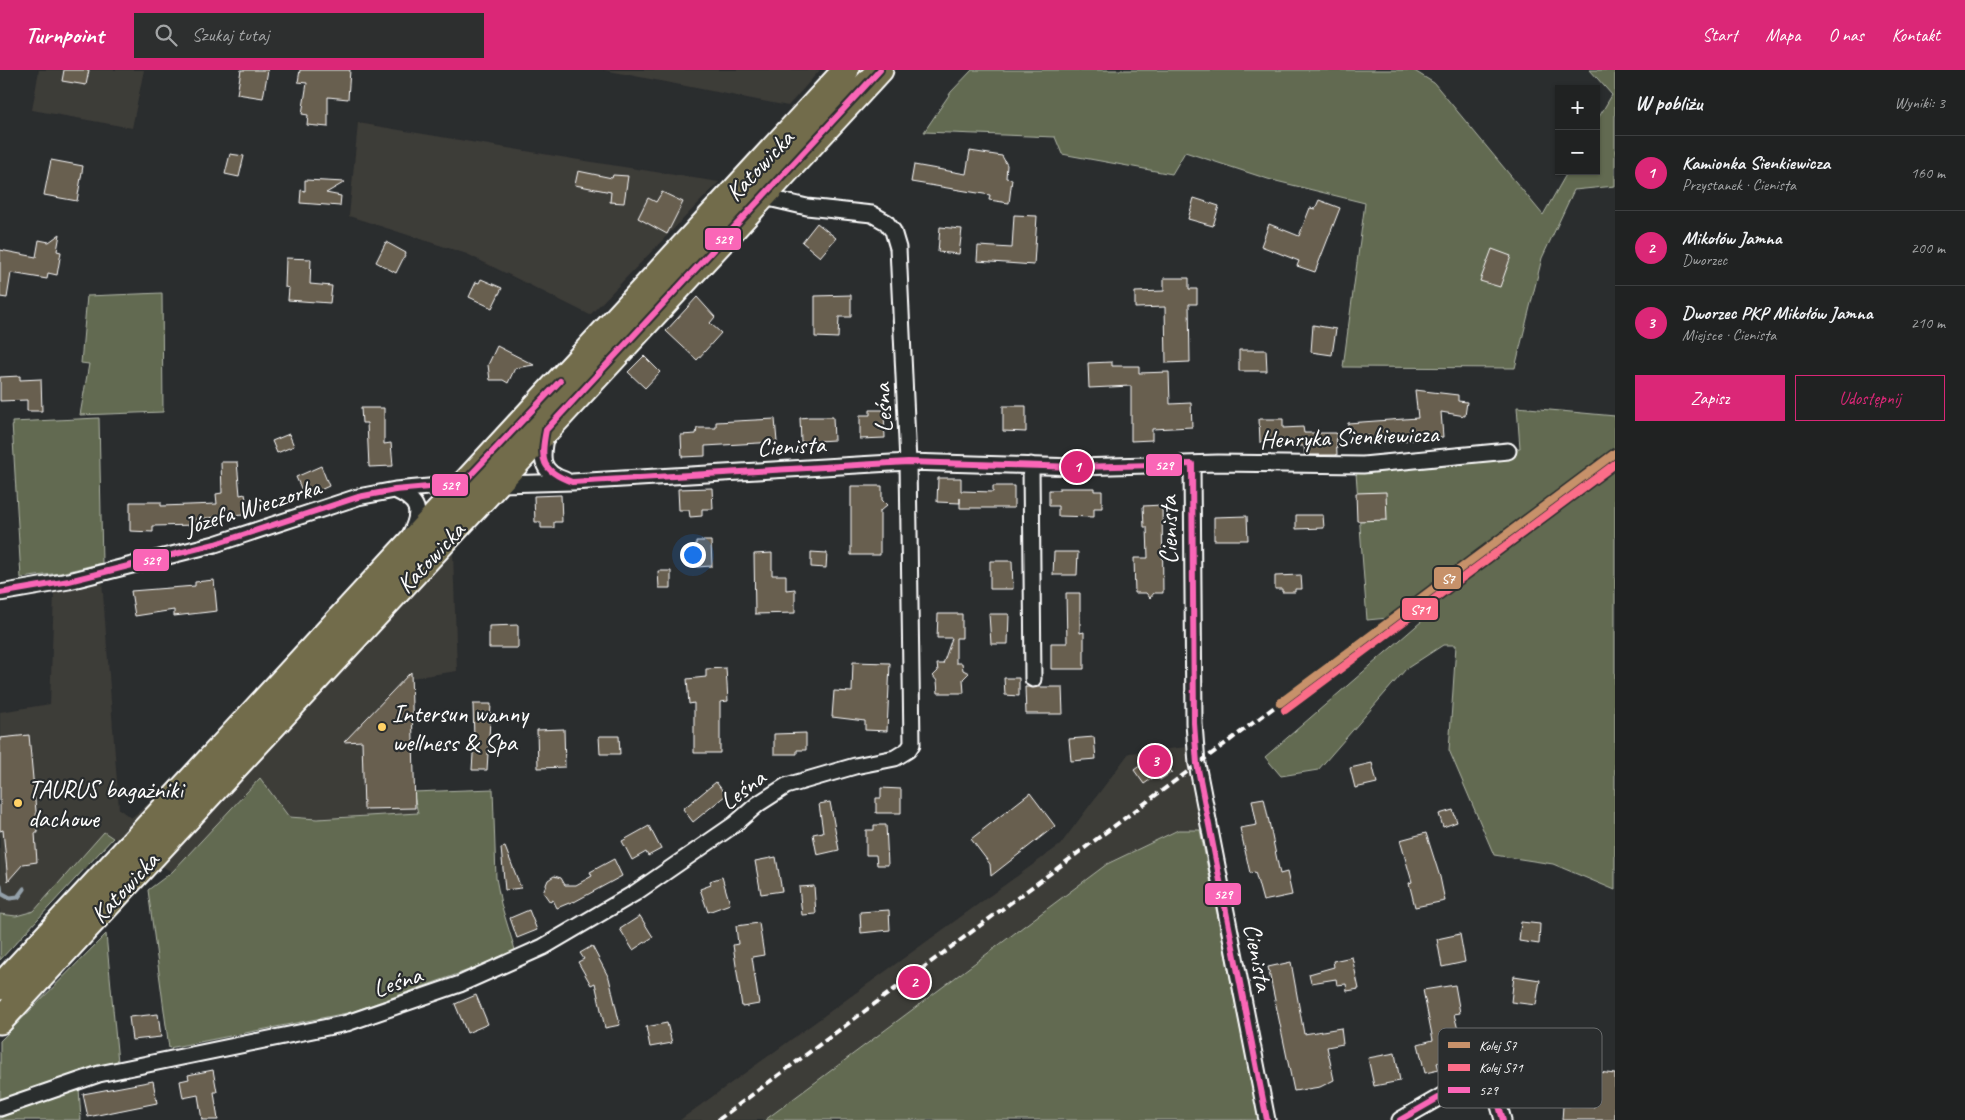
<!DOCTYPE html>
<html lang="pl">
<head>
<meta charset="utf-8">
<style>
	body { margin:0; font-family:Caveat,sans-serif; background:#2d2f2f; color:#f1f3f6 }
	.controls { position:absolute; right:15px; top:15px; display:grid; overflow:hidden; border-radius:0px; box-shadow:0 1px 4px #0004 }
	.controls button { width:45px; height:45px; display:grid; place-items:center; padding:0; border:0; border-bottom:1px solid #3d3f40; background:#202222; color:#f1f3f6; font:25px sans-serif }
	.you { position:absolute; left:692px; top:484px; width:18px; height:18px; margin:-12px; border:4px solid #fff; border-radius:50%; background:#1a73e8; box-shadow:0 0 0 8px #1a73e833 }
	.badge { display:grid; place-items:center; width:32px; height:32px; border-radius:50%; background:#db2777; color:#fff; font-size:16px; font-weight:700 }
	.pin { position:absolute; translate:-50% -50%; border:2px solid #fff; box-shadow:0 1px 5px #0006 }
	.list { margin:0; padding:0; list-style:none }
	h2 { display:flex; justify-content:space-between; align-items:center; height:65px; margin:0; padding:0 20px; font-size:21px }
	h2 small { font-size:16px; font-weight:400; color:#a2a4a5 }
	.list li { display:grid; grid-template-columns:32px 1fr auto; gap:15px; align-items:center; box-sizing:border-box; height:75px; padding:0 20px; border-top:1px solid #3d3f40 }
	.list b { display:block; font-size:19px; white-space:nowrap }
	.list p { margin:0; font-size:16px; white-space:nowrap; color:#a2a4a5 }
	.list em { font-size:16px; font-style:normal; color:#a2a4a5 }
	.actions { display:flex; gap:10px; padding:15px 20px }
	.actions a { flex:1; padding:11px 0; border:1px solid #db2777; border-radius:0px; text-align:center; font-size:18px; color:#db2777 }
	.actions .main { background:#db2777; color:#fff }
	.icon { flex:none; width:28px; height:28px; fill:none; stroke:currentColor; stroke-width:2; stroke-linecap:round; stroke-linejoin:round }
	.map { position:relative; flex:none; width:1615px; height:1050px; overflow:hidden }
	header { display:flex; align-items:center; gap:30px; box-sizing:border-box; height:70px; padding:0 25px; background:#db2777; color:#fff }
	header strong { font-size:24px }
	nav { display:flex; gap:28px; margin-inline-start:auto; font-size:18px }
	.search { width:350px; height:45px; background:#2d2f2f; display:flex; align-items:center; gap:12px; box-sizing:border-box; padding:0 18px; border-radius:0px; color:#a2a4a5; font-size:19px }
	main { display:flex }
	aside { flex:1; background:#202222 }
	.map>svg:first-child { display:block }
</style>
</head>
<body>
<header>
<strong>Turnpoint</strong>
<div class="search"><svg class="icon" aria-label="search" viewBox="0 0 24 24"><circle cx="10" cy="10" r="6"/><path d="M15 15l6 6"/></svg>Szukaj tutaj</div>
<nav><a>Start</a><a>Mapa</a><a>O nas</a><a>Kontakt</a></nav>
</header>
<main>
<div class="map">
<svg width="1615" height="1050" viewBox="0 0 1615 1050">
	<rect width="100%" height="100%" fill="#2a2d2e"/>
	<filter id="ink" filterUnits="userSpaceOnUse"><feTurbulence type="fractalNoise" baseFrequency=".02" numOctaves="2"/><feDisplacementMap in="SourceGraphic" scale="10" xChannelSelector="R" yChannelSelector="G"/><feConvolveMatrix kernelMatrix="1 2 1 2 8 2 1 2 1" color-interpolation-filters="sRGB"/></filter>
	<g filter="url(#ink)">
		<path fill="#3d3c38" d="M39,0H144L132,58L32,40Z
			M604,0H820L788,36Z
			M358,53L573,89L719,112L590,245L467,184L349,146Z
			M453,483L457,601L411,608L413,722L418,743L317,749L289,747L260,708L172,802L104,762L34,841L16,846L0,844V642L50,634L54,523L102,510L119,739L131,748Z
			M1188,677L1200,760H1177L1107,794L765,1050H680L1060,775L1129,683Z"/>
		<path fill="#626b51" stroke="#b0b5a8" d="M972,0H1413L1434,13L1543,145L1568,101H1596V52L1612,25L1590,0H1615V116L1574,120L1542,188L1515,298L1343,297L1365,133L1268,109L1185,82L1172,104L1062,84L1055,67L924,62L951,22Z
			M162,223L163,342L80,345L89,294L81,293L87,226Z
			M1517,337L1615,346V820L1553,794L1494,785L1449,680L1456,575H1443L1406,599L1318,700L1281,706L1265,687L1430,544L1367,550L1356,403L1520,378Z
			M99,348L102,493L60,503L21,508L12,352Z
			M260,708L289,747L317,749L418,743L413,722L493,719L496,808L501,834L516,883L352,942L169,978L148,820L172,802Z
			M1178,760H1200L1259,1050H765L1107,794Z
			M104,762L113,768L0,890V844L16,846L34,841Z
			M106,864L118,992L0,1031V971Z
			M79,1018L81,1050H0V1048Z"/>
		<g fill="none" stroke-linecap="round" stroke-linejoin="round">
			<path stroke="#93a0a9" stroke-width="5" d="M0,816L1,823L10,828L18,827L24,819"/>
		</g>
		<path fill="#685e4f" stroke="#fff" d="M64,0H89L86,15L62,11Z
			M241,0H268L263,28L237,24Z
			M300,0H350L348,29L328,27V57L307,55L308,45L302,44L307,13L298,12Z
			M970,81L1002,86L1007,95L1006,108L1012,109L1009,133L989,130L990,125L911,112L914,95L966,104Z
			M230,84L244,86L239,107L225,104Z
			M51,90L83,96L77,131L44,125Z
			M578,101L612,108L613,105L628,106L624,133L610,132L611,122L575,115Z
			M305,110L345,112L326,123L341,126L340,136L300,133L301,120L305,121Z
			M662,122L683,132L667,164L638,148L648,128L656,132Z
			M1194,128L1219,136L1213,156L1188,149Z
			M1319,130L1340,138L1315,202L1297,196L1299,191L1261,176L1269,154L1299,166L1310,138L1315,139Z
			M1014,145L1037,146L1034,195L977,191L978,176L1012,178Z
			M817,153L836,168L820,187L802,172Z
			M940,157L962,159L959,184L938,182Z
			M60,164L57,181L61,182L57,205L48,203L47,209L11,203L7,228L0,227V180L36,187L39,170L49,172Z
			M386,172L406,183L396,203L376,192Z
			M1492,179L1511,186L1500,217L1480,211Z
			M286,188L311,189L310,214L332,216L330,233L288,230L289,218L285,217Z
			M1164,208H1189V219H1197V234H1189L1190,292L1166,293L1165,237L1135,238V222L1164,221Z
			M481,209L502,218L492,238L469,227L476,212L479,213Z
			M851,225V247H839L838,268L815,267V226Z
			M697,227L715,247L710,253L721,263L697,290L666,261Z
			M1313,255L1336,259L1332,285L1311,282Z
			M497,276L534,295L515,298L508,313L503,310H490L488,295Z
			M1239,280H1266L1267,301H1239Z
			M644,286L660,302L645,318L628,302Z
			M1112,292V296H1139V303L1169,302L1170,334L1191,333L1192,357L1152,359V370L1131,371V316L1089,318L1088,293Z
			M20,306V310L41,309L42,341H27V330L0,331V307Z
			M1415,320L1458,325V331L1467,332L1465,346L1441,342L1443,367L1371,374L1370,366L1347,364L1348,353L1418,348Z
			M1003,336H1026V362L1003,361Z
			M361,338H384V374L391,373L393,396L369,397L367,353H362Z
			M870,340H884L885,368L860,369V345H870Z
			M809,347H833L834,370L801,372L800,348Z
			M775,349L777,372L705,376V386L682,387L681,365L696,364L697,358H716V352Z
			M1259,349H1283V358L1303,357L1304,363H1336L1337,385H1305L1304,376H1294V371L1260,372Z
			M289,364L294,376L277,383L272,371Z
			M221,392H237L240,425L245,424L248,441L243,443V445L195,449L196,455L153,456V462L130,461V432H161V436L217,434L216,424L222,423Z
			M321,396L329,416L305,427L296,407Z
			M938,408H961V421L993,422V416H1014V438H960V428V433L937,432Z
			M851,416H882V430L887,435L880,441V485H851Z
			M712,418L713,439H702V446L690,447L689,440H679L678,419Z
			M1059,418H1094V421H1102V438H1094V447L1058,446V436H1049V420H1059Z
			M1386,422L1387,450L1357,451L1356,423Z
			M561,425L562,452H554V458H541V452H535L534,426Z
			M1162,435L1163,523H1154L1150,528L1146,523H1135L1134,488H1148L1147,457H1144L1143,436Z
			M1296,445H1323L1324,458L1296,459Z
			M1247,446L1248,470H1214V447Z
			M696,471H711L712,496L697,497Z
			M811,482L827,483L826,498L811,497Z
			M1054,482H1078L1077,505H1053Z
			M772,483V505H786V520L795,519V543L755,544L754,484Z
			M990,491H1012L1013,519H990Z
			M658,501H671V518H659Z
			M1301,505L1302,519H1295V522H1282V519H1275V506Z
			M214,510L217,541L174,546V540L135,546L131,521L195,516V512Z
			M1066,523H1080V563L1084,562V599H1051V573H1067Z
			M938,544H962V568H956V593H962L963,600L969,603L963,609L964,623H938L937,611L933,606L938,601L937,594H943L952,568H937Z
			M989,544H1009L1008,574H991Z
			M518,555V578H489V556Z
			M853,592L890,593L887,661L865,660V651L832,647L834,621L852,622Z
			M726,598L728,631L720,632V683H694V633L689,634L687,609L706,607V599Z
			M411,602L415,738L364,739L362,671L344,672Z
			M1004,608H1019V626L1005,625Z
			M1025,617H1062L1063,644H1026Z
			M473,634H491L487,700H472L474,669Z
			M564,659L565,697L538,698L537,660Z
			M806,663V680H797V684H774V664Z
			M29,665L38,763H35L37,792L23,794L8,811L3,760L0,761V668Z
			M599,666H619L620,684H600Z
			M1094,667L1096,689L1071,691L1069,669Z
			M1158,683L1172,702L1160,710L1157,705L1144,714L1134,700Z
			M1372,693L1377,713L1355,718L1350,698Z
			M716,712L726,725L693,752L683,739Z
			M881,718L901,719V743H876V728H881Z
			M1030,723L1055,756L991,806L990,794L971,769Z
			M1264,728L1280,804L1287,802L1292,825L1263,831L1255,802L1250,803L1240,758L1257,755L1252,730Z
			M830,732L839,780L817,785L813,764L823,762L819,734Z
			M1453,740L1457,752L1443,757L1439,744Z
			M874,755H886L888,795H877L876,785H866V760H874Z
			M649,756L661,779L648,786L646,782L632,790L622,771Z
			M1426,763L1440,807L1445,831L1415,837L1409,813L1412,812L1400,770Z
			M505,777L521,818L505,820L501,778Z
			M776,787L782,821L761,824L755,791Z
			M614,789L622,806L574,832V831L557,838L553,830L550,832L543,822L548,810L554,806L561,808L565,815H576L592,806L590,802Z
			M722,807L730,834L708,842L700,819L711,815L710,811Z
			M814,816L816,844L802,845L799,817Z
			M529,840L537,860L517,868L510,848Z
			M889,840L890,860L861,863L860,842Z
			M640,846L653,867L633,880L620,859Z
			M1521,852L1540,854L1539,874L1519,871Z
			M759,853L764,885L752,887L759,934L742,937L733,875L738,874L736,856Z
			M1460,864L1465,892L1442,897L1437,869Z
			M592,876L609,908L620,955L605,958L595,913L591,915L578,892L584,889L580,883Z
			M1352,887L1359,919L1347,921L1346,914L1337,915L1336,909L1311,913L1309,904L1334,897L1333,891Z
			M1291,892L1304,964L1341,958L1343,974L1327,977L1334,1010L1320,1017L1294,1021L1268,897Z
			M1514,906L1540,910L1536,935L1511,932Z
			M1455,915L1460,943L1454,944L1464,984L1437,993L1439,1000L1425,1003L1418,974L1433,970L1423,920Z
			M476,925L488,954L467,963L455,934Z
			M158,944L161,967L132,970L129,947Z
			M667,953L672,973L650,977L646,957Z
			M1395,983L1400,1011L1374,1016L1368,988Z
			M213,1000L217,1022H214L218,1050H202L198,1025L183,1028L180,1011L189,1009L188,1005Z
			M1598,1002L1615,1004V1050H1562L1563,1036L1594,1037V1021Z
			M153,1011L157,1033L88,1047L83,1024Z"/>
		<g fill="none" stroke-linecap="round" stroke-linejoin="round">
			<g stroke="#fff" stroke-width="19">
				<path id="street" d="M546,363C541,387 539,402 565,410
					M1192,394L1194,653L1197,694L1267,1050
					M1031,395L1033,609
					M498,414L572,412L908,392L1077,397L1218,393L1363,395L1508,381
					M395,420C419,431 422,441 410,465
					M0,523L69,511L215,474L358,427L395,420L462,414
					M0,1038L99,1004L347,953L460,914L543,877L635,823L735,754L758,734L786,716L855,696L895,688L908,680L912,674L908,392L898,178L893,161L886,152L872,144L807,137L764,127
					M1400,1050L1480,1004L1492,1011L1503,1050"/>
			</g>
			<g stroke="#fff" stroke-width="29">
				<path id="primary" d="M0,917L846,0
					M0,951L880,0"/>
			</g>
			<use href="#street" stroke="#2a2d2e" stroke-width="15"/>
			<use href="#primary" stroke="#726c4b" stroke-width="25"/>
			<path stroke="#fff" stroke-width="4" stroke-dasharray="8 4" stroke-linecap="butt" d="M718,1050L1280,633"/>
			<g stroke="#2a2d2e" stroke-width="10">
				<path id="bus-1" d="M880,0L546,360C540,390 541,401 572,412L908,392L1077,397L1192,394L1194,653L1197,694L1267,1050
					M0,523L69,511L215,474L358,427L395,420L462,414L560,311
					M1400,1050L1480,1004L1492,1011L1503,1050"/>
			</g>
			<use href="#bus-1" stroke="#fa66b7" stroke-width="6"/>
			<g stroke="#2a2d2e" stroke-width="11">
				<path id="rail-1" d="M1280,633L1615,383"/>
			</g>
			<g stroke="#2a2d2e" stroke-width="11">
				<path id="rail-2" d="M1285,640L1615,394"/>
			</g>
			<use href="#rail-1" stroke="#c7916a" stroke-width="8"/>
			<use href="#rail-2" stroke="#fb6d88" stroke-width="8"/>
		</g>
	</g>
	<g fill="#ffd166" stroke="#2a2d2e" stroke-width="2">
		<circle cx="382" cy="657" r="5"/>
		<circle cx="18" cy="733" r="5"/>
	</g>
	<g text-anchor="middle" stroke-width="4.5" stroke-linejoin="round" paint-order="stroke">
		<g font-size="25" fill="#fff" stroke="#2a2d2e">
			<text transform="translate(759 95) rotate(-47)" y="9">Katowicka</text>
			<text transform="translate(882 338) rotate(-93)" y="9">Leśna</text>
			<text transform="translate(1349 366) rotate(-2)" y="9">Henryka Sienkiewicza</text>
			<text transform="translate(791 375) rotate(-3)" y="9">Cienista</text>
			<text transform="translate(252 436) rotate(-17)" y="9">Józefa Wieczorka</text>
			<text transform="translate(1168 460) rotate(-90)" y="9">Cienista</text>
			<text transform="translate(430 487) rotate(-47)" y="9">Katowicka</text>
			<text transform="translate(742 719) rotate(-37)" y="9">Leśna</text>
			<text transform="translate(124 817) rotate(-47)" y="9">Katowicka</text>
			<text transform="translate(1259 887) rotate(79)" y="9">Cienista</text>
			<text transform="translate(397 911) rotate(-19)" y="9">Leśna</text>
		</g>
		<g font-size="25" fill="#fff" stroke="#2a2d2e" text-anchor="start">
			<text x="392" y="652">Intersun wanny<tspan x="392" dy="29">wellness &amp; Spa</tspan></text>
			<text x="28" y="728">TAURUS bagażniki<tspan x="28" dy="29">dachowe</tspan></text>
		</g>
	</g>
	<rect x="1438" y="958" width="164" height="80" rx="8" fill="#2a2d2e" stroke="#6a6c6d" stroke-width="1"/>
	<rect x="1448" y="972" width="22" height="6" fill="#c7916a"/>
	<rect x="1448" y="994" width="22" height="7" fill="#fb6d88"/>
	<rect x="1448" y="1017" width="22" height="6" fill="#fa66b7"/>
	<g font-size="14" fill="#fff">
		<text x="1479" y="980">Kolej S7</text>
		<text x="1479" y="1002">Kolej S71</text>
		<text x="1479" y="1025">529</text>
	</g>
	<g stroke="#2a2d2e" stroke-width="2">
		<rect x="704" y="157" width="38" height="24" rx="5" fill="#fa66b7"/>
		<rect x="1145" y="383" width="38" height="24" rx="5" fill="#fa66b7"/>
		<rect x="431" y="403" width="38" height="24" rx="5" fill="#fa66b7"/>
		<rect x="132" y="478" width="38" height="24" rx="5" fill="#fa66b7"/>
		<rect x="1433" y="496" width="29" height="24" rx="5" fill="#c7916a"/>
		<rect x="1401" y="527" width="38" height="24" rx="5" fill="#fb6d88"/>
		<rect x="1204" y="812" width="38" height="24" rx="5" fill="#fa66b7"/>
	</g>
	<g font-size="14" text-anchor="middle" font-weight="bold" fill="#fff">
		<text x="723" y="174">529</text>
		<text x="1164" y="400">529</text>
		<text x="450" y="420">529</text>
		<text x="151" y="495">529</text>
		<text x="1448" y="513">S7</text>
		<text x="1420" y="544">S71</text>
		<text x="1223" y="829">529</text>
	</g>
</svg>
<div class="controls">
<button>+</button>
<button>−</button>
</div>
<div class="you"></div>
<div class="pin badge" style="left:1077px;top:397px">1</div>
<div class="pin badge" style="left:914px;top:912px">2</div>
<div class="pin badge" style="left:1155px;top:691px">3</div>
</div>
<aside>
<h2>W pobliżu<small>Wyniki: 3</small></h2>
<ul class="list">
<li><span class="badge">1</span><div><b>Kamionka Sienkiewicza</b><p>Przystanek · Cienista</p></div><em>160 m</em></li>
<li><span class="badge">2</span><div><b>Mikołów Jamna</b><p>Dworzec</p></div><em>200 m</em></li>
<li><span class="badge">3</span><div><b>Dworzec PKP Mikołów Jamna</b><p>Miejsce · Cienista</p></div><em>210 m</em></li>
</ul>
<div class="actions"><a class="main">Zapisz</a><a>Udostępnij</a></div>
</aside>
</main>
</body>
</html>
